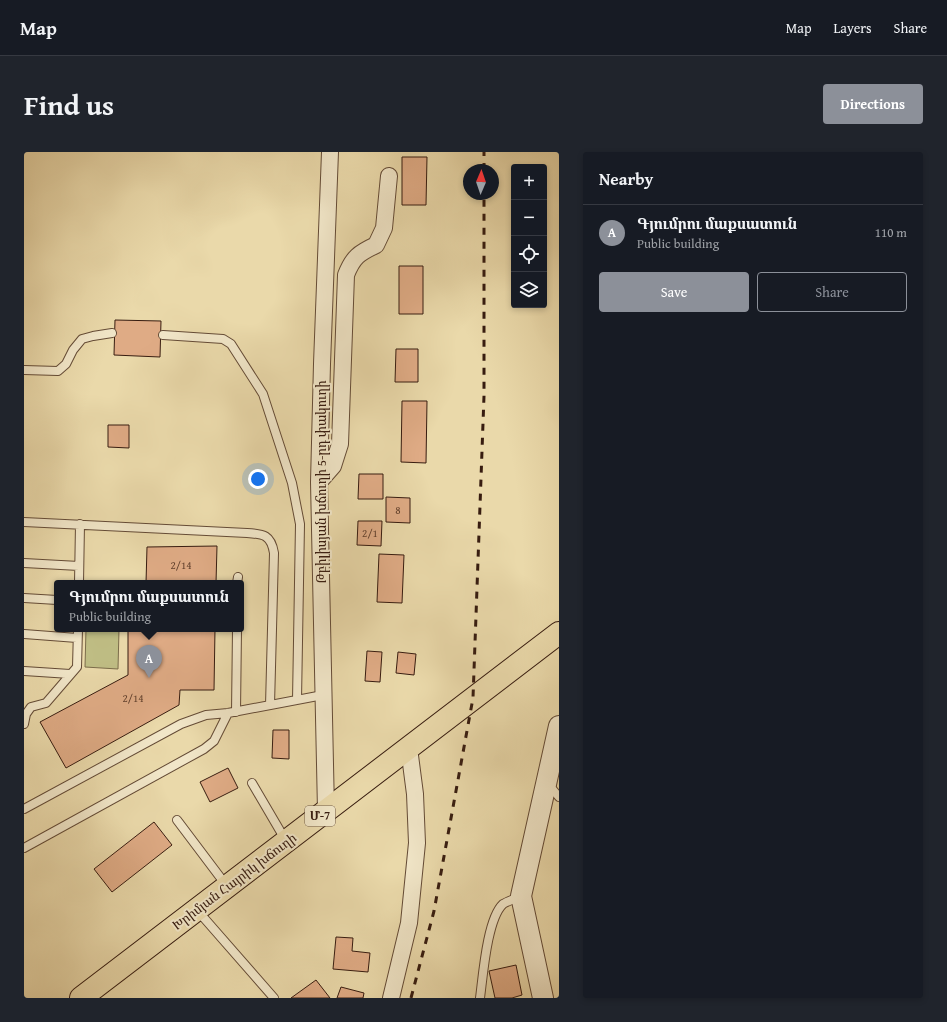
<!DOCTYPE html>
<html lang="en">
<head>
<meta charset="utf-8">
<style>
	body { margin:0; font-family:"Gentium Book Plus","Noto Serif Armenian",serif; background:#20242c; color:#f1f3f6 }
	.controls { position:absolute; right:12px; top:12px; display:grid; overflow:hidden; border-radius:4px; box-shadow:0 2px 6px #0003 }
	.controls button { width:36px; height:36px; display:grid; place-items:center; padding:0; border:0; border-bottom:1px solid #363941; background:#171b24; color:#f1f3f6; font:20px sans-serif }
	.compass { position:absolute; left:439px; top:12px; width:36px; height:36px; border-radius:50%; background:#171b24; box-shadow:0 2px 6px #0003; rotate:2deg }
	.you { position:absolute; left:234px; top:327px; width:14px; height:14px; margin:-10px; border:3px solid #fff; border-radius:50%; background:#1a73e8; box-shadow:0 0 0 6px #1a73e833 }
	.badge { display:grid; place-items:center; width:26px; height:26px; border-radius:50%; background:#8c9099; color:#fff; font-size:13px; font-weight:700 }
	.pin { position:absolute; translate:-50% -33px; filter:drop-shadow(0 1px 2px #0008) }
	.pin::after { content:''; position:absolute; top:21px; width:14px; height:12px; background:inherit; clip-path:polygon(0 0,100% 0,50% 100%) }
	.popup { position:absolute; left:30px; top:428px; width:190px; height:52px; box-sizing:border-box; display:grid; place-content:center; border-radius:4px; background:#171b24; filter:drop-shadow(0 1px 3px #0005); font-size:13px; white-space:nowrap; color:#9ea1a6 }
	.popup b { font-size:15px; color:#f1f3f6 }
	.popup::after { content:''; position:absolute; left:50%; top:100%; margin-left:-8px; border:8px solid transparent; border-top-color:#171b24 }
	.list { margin:0; padding:0; list-style:none }
	h2 { display:flex; justify-content:space-between; align-items:center; height:52px; margin:0; padding:0 16px; font-size:17px }
	h2 small { font-size:13px; font-weight:400; color:#9ea1a6 }
	.list li { display:grid; grid-template-columns:26px 1fr auto; gap:12px; align-items:center; box-sizing:border-box; height:56px; padding:0 16px; border-top:1px solid #363941 }
	.list b { display:block; font-size:15px; white-space:nowrap }
	.list p { margin:0; font-size:13px; white-space:nowrap; color:#9ea1a6 }
	.list em { font-size:13px; font-style:normal; color:#9ea1a6 }
	.actions { display:flex; gap:8px; padding:12px 16px }
	.actions a { flex:1; padding:9px 0; border:1px solid #8c9099; border-radius:4px; text-align:center; font-size:14px; color:#8c9099 }
	.actions .main { background:#8c9099; color:#fff }
	.icon { flex:none; width:22px; height:22px; fill:none; stroke:currentColor; stroke-width:2; stroke-linecap:round; stroke-linejoin:round }
	.map { position:relative; flex:none; width:535px; height:846px; overflow:hidden; border-radius:4px }
	header { display:flex; align-items:center; gap:24px; box-sizing:border-box; height:56px; padding:0 20px; background:#171b24; border-bottom:1px solid #363941 }
	header strong { font-size:19px }
	nav { display:flex; gap:22px; margin-inline-start:auto; font-size:14px }
	.intro { display:flex; align-items:center; justify-content:space-between; box-sizing:border-box; height:96px; padding:0 24px }
	h1 { margin:0; font-size:28px }
	.button { padding:10px 18px; border-radius:4px; background:#8c9099; color:#fff; font-size:14px; font-weight:700 }
	main { display:flex; gap:24px; padding:0 24px }
	aside { flex:1; background:#171b24; border-radius:4px; box-shadow:0 2px 6px #0003 }
	.map>svg:first-child { display:block }
</style>
</head>
<body>
<header>
<strong>Map</strong>
<nav><a>Map</a><a>Layers</a><a>Share</a></nav>
</header>
<div class="intro"><h1>Find us</h1><a class="button">Directions</a></div>
<main>
<div class="map">
<svg width="535" height="846" viewBox="0 0 535 846">
	<rect width="100%" height="100%" fill="#ead9aa"/>
	<filter id="stains"><feTurbulence type="fractalNoise" baseFrequency=".005" numOctaves="4"/><feColorMatrix values="0 0 0 0 .2 0 0 0 0 .09 0 0 0 0 .02 0 0 0 .5 -.17"/></filter>
	<radialGradient id="worn" r=".72"><stop offset=".6" stop-color="#630" stop-opacity="0"/><stop offset="1" stop-color="#630" stop-opacity=".3"/></radialGradient>
	<path fill="#bfbd84" stroke="#7b6c4a" d="M62,477H95L94,517L61,515Z"/>
	<path fill="#dfab85" stroke="#371c10" d="M378,5H403L402,53H378Z
		M375,114H399V162H375Z
		M91,168L137,169L136,205L90,203Z
		M372,197H394V230H371Z
		M378,249H403L402,311L377,310Z
		M84,273H105V296L84,295Z
		M335,322H359V347H334Z
		M362,345L386,346V371L362,370Z
		M334,369H358L357,394L333,393Z
		M193,394L192,431H122L123,395Z
		M355,402L380,403L378,451L353,450Z
		M104,477H191L190,538H156L155,553L42,616L16,570L104,523Z
		M343,499L358,500L356,530L341,529Z
		M374,500L392,502L390,523L372,521Z
		M249,578H265V607L248,606Z
		M204,616L214,636L186,650L176,630Z
		M130,670L148,693L88,740L70,717Z
		M312,785L329,786L328,799L346,801L344,820L309,817Z
		M492,813L498,843L488,846H471L465,819Z
		M292,828L306,846H267Z
		M317,835L340,841L339,846H313Z"/>
	<g fill="none" stroke-linecap="round" stroke-linejoin="round">
		<g stroke="#644b36" stroke-width="10">
			<path id="service" d="M139,183L199,187L207,192L239,242L268,331L276,372L273,548
				M0,218L34,219L42,212L49,198L58,187L69,184L88,181
				M0,370L223,381C240,382 247,383 250,401L246,553
				M0,411L55,414
				M55,431L56,372
				M213,431L214,425
				M0,446L33,448
				M0,482L53,486
				M0,519L46,522
				M212,560L213,477
				M0,572L2,562L7,555L22,551L53,515L54,477
				M228,631L262,689
				M524,632L535,645
				M0,657L157,572L182,563L204,561L299,543
				M153,668L202,733
				M0,696L180,597L190,589L204,561
				M173,758L250,846
				M456,846C459,824 463,767 479,752C484,749 491,747 496,744"/>
		</g>
		<g stroke="#644b36" stroke-width="18">
			<path id="minor" d="M295,330L309,314L316,292L322,123C329,105 335,101 352,93L360,76L365,24
				M302,659L295,330L298,212L306,0
				M367,846L385,771L393,691L391,642L385,596"/>
		</g>
		<g stroke="#644b36" stroke-width="22">
			<path id="tertiary" d="M519,846L497,744L535,574"/>
		</g>
		<g stroke="#371c10" stroke-width="24">
			<path id="trunk" d="M57,846L535,481"/>
		</g>
		<use href="#service" stroke="#f1e6c8" stroke-width="8"/>
		<use href="#minor" stroke="#f1e6c8" stroke-width="16"/>
		<use href="#tertiary" stroke="#f1e6c8" stroke-width="20"/>
		<use href="#trunk" stroke="#ead9aa" stroke-width="22"/>
		<path stroke="#371c10" stroke-width="3" stroke-dasharray="7 7" stroke-linecap="butt" d="M460,18V0
			M387,846L410,759L449,546L460,244V42"/>
	</g>
	<g text-anchor="middle" stroke-width="4" stroke-linejoin="round" paint-order="stroke">
		<g font-size="11" fill="#61402d">
			<text x="374" y="362">8</text>
			<text x="346" y="385">2/1</text>
			<text x="157" y="417">2/14</text>
			<text x="109" y="550">2/14</text>
		</g>
		<rect fill="#f1e6c8" stroke="#6f5947" stroke-width="1" x="281" y="654" width="30" height="20" rx="3"/>
		<g font-size="12" font-weight="bold" fill="#371c10">
			<text x="296" y="668">Մ-7</text>
		</g>
		<g font-size="13" fill="#371c10" stroke="#f1e6c8">
			<text transform="translate(297 330) rotate(-90)" y="5">Թբիլիսյան խճուղի 5-րդ փակուղի</text>
			<text transform="translate(210 729) rotate(-37)" y="5">Խրիմյան Հայրիկ խճուղի</text>
		</g>
	</g>
	<rect width="100%" height="100%" filter="url(#stains)"/>
	<rect width="100%" height="100%" fill="url(#worn)"/>
</svg>
<div class="controls">
<button>+</button>
<button>−</button>
<button><svg class="icon" aria-label="locate" viewBox="0 0 24 24"><circle cx="12" cy="12" r="6"/><path d="M12 2v4M12 18v4M2 12h4M18 12h4"/></svg></button>
<button><svg class="icon" aria-label="layers" viewBox="0 0 24 24"><path d="M12 4l9 5-9 5-9-5zM3 14l9 5 9-5"/></svg></button>
</div>
<svg class="compass" viewBox="-18 -18 36 36"><path d="M0-13l5 13h-10z" fill="#e53935"/><path d="M0 13l5-13h-10z" fill="#9ea1a6"/></svg>
<div class="you"></div>
<div class="pin badge" style="left:125px;top:526px">A</div>
<div class="popup"><b>Գյումրու մաքսատուն</b>Public building</div>
</div>
<aside>
<h2>Nearby<small></small></h2>
<ul class="list">
<li><span class="badge">A</span><div><b>Գյումրու մաքսատուն</b><p>Public building</p></div><em>110 m</em></li>
</ul>
<div class="actions"><a class="main">Save</a><a>Share</a></div>
</aside>
</main>
</body>
</html>
